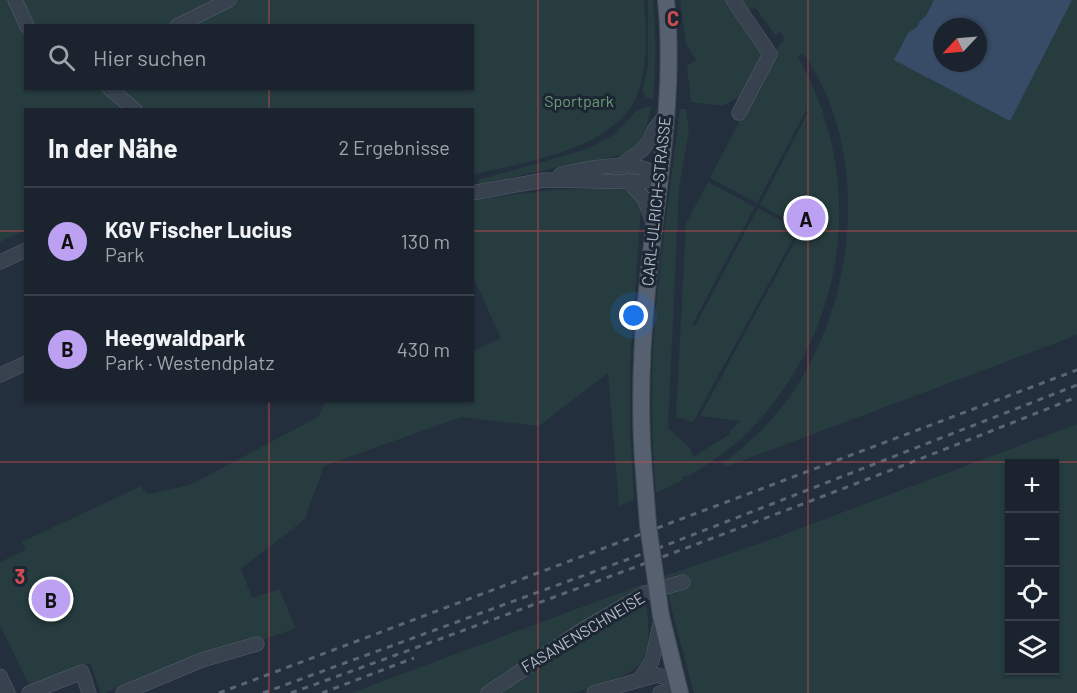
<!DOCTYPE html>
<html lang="de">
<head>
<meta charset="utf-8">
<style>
	body { margin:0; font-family:Barlow,sans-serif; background:#242b36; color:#f1f3f6 }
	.controls { position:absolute; right:18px; bottom:18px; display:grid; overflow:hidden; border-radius:0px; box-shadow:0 2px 4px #0004 }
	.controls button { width:54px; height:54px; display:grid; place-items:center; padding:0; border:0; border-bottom:2px solid #39404a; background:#1b232e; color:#f1f3f6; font:30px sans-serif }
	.compass { position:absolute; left:933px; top:18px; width:54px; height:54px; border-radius:50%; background:#1b232e; box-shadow:0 2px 4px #0004; rotate:244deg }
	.you { position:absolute; left:634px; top:316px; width:21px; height:21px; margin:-15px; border:4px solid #fff; border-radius:50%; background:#1a73e8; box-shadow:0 0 0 9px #1a73e833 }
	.badge { display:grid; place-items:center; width:39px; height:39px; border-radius:50%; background:#bca0f2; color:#111; font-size:20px; font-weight:700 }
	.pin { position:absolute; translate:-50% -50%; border:3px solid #fff; box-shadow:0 2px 6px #0006 }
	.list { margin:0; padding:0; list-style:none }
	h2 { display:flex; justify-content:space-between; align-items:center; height:78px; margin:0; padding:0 24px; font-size:26px }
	h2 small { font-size:20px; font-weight:400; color:#a0a4aa }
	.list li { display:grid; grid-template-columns:39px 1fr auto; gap:18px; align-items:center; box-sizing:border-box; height:108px; padding:0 24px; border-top:2px solid #39404a }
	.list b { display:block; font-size:22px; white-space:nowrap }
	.list p { margin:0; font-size:20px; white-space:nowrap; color:#a0a4aa }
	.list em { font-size:20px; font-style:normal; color:#a0a4aa }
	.icon { flex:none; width:33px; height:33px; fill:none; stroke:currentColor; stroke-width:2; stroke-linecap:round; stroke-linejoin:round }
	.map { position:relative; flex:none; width:1077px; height:693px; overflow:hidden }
	.search { position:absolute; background:#1b232e; box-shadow:0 2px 4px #0004; left:24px; top:24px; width:450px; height:66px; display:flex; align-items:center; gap:15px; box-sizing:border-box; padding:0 21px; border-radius:0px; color:#a0a4aa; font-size:22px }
	.panel { position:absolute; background:#1b232e; box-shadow:0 2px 4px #0004; left:24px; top:108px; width:450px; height:294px; border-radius:0px }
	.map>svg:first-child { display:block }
</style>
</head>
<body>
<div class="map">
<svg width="1077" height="693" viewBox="0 0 1077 693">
	<rect width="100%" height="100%" fill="#242f3e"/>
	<path fill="#263c3f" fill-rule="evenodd" d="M0,0H644C646,32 649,70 635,100C611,149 521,164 473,174L472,110H26L25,230L0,242ZM26,26H472V88H26Z
		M648,0H653C656,34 656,66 653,100L646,97L642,91L648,67Z
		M680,0H728L771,60L780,44L785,40L780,31L776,36L755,7L744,10L737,0H1077V335L725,467L723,463C753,440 781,414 800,381C858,286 869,146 803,53L798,57C869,182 847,336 743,437C726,453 707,465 687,477L686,475L682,477L683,480L656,493C652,447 651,401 653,355C657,273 670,191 680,109H686L689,131L679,188L668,428L690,448L693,457L730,434L729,432L741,421L700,416L802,228L760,205L808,112L806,111L757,203L710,178L749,103L740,96L723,106L691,102L687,66L696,60L686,44ZM942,27H978V63H942Z
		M646,107H651C646,130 644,143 622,155L530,173L478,186L479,180L587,149L615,134L636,111Z
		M708,182L755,207L692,325L695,326L758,208L798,230L693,422L676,417L686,223Z
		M604,188C624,190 633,188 641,208L630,363V431L634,500L619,506L608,373L539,426L461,417L324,466L305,519L241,569L252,598L279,589L296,628L243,647L183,661L105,693H101L90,663L30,687L0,625V562L26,550L22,542L141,486L144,491L149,494L190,485L318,417L326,401L472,400L473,351L501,338L473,277V200L551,190Z
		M1077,424V693H694L672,611L665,576L772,539ZM1010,464H1054V670H1010Z
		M644,584L645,590L481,693H351Z
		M646,598C647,616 652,641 644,658C636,676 591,689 572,693C553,693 519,693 499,693L547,659Z"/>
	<path fill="#394c67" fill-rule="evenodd" d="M934,0H1072L1010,121L894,60L908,33L917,27L920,21L926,16ZM942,27H978V63H942Z"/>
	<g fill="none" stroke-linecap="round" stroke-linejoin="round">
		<g stroke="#565f6c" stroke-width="15">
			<path id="minor" d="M15,0L27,26
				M733,0L770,54L739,113
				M177,26L229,0
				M109,88L135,110
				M620,166L642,150L649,141L654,130L665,116
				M560,175C580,169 625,161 645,169C650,171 656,175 661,178
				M628,181L644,198L654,225
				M472,193L544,180L642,182L661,178
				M0,262L26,250
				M0,375L26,363
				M0,676L8,693
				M639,680L652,661L661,619
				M29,693L82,672L89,693
				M123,693L202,660L257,644
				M488,693L585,628L646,593L683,582
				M594,693L657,675L671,679L679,688L660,693"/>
		</g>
		<g stroke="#414a57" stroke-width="18">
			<path id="major" d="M644,473C639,413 641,351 647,291C656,194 676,97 666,0
				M661,616L680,693"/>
		</g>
		<use href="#minor" stroke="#38414e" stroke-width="14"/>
		<use href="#major" stroke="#56606e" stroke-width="16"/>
		<path stroke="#5a6575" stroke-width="3" stroke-dasharray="6 6" stroke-linecap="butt" d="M219,693L1077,370
			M263,693L664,546L1077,385
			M291,693C554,598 817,501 1077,397
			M322,693L414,658"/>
		<g stroke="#414a57" stroke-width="18" stroke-linecap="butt">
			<path id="major-bridge" d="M644,473L648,525L661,616"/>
		</g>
		<use href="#major-bridge" stroke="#56606e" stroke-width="16"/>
	</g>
	<path fill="none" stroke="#ce4d50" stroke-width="1.5" stroke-opacity="0.55" d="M269,0V26M538,0V693M808,0V693M269,88V110M0,231H26M472,231H1077M269,400V693M0,462H1077"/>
	<g text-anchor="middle" stroke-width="6" stroke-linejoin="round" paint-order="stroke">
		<g font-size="16" fill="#6b9a76" stroke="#1d2633">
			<text x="579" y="107">Sportpark</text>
		</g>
		<g font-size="16" fill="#b4bcc9" stroke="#1d2633">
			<text transform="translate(656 201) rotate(-84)" y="6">CARL-ULRICH-STRASSE</text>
			<text transform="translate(583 632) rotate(-31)" y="6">FASANENSCHNEISE</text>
		</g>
	</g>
	<g font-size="20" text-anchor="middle" font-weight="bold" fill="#ce4d50" stroke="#1d2633" stroke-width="6" stroke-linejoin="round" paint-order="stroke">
		<text x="673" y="26">C</text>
		<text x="20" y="584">3</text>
	</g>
</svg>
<div class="controls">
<button>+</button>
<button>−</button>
<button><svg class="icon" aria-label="locate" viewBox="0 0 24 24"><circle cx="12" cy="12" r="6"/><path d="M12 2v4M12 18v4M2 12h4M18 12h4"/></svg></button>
<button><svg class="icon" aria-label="layers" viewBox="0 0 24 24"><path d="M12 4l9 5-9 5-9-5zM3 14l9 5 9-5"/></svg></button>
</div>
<svg class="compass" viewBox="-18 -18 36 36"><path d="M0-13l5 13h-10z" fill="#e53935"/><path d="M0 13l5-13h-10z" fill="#a0a4aa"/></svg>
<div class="you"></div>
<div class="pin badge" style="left:806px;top:218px">A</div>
<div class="pin badge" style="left:51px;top:599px">B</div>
<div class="search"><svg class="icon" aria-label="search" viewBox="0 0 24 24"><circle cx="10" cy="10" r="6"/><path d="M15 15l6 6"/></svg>Hier suchen</div>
<section class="panel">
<h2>In der Nähe<small>2 Ergebnisse</small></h2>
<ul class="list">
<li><span class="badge">A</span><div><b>KGV Fischer Lucius</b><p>Park</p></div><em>130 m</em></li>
<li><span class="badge">B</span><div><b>Heegwaldpark</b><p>Park · Westendplatz</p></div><em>430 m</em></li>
</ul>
</section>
</div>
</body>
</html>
